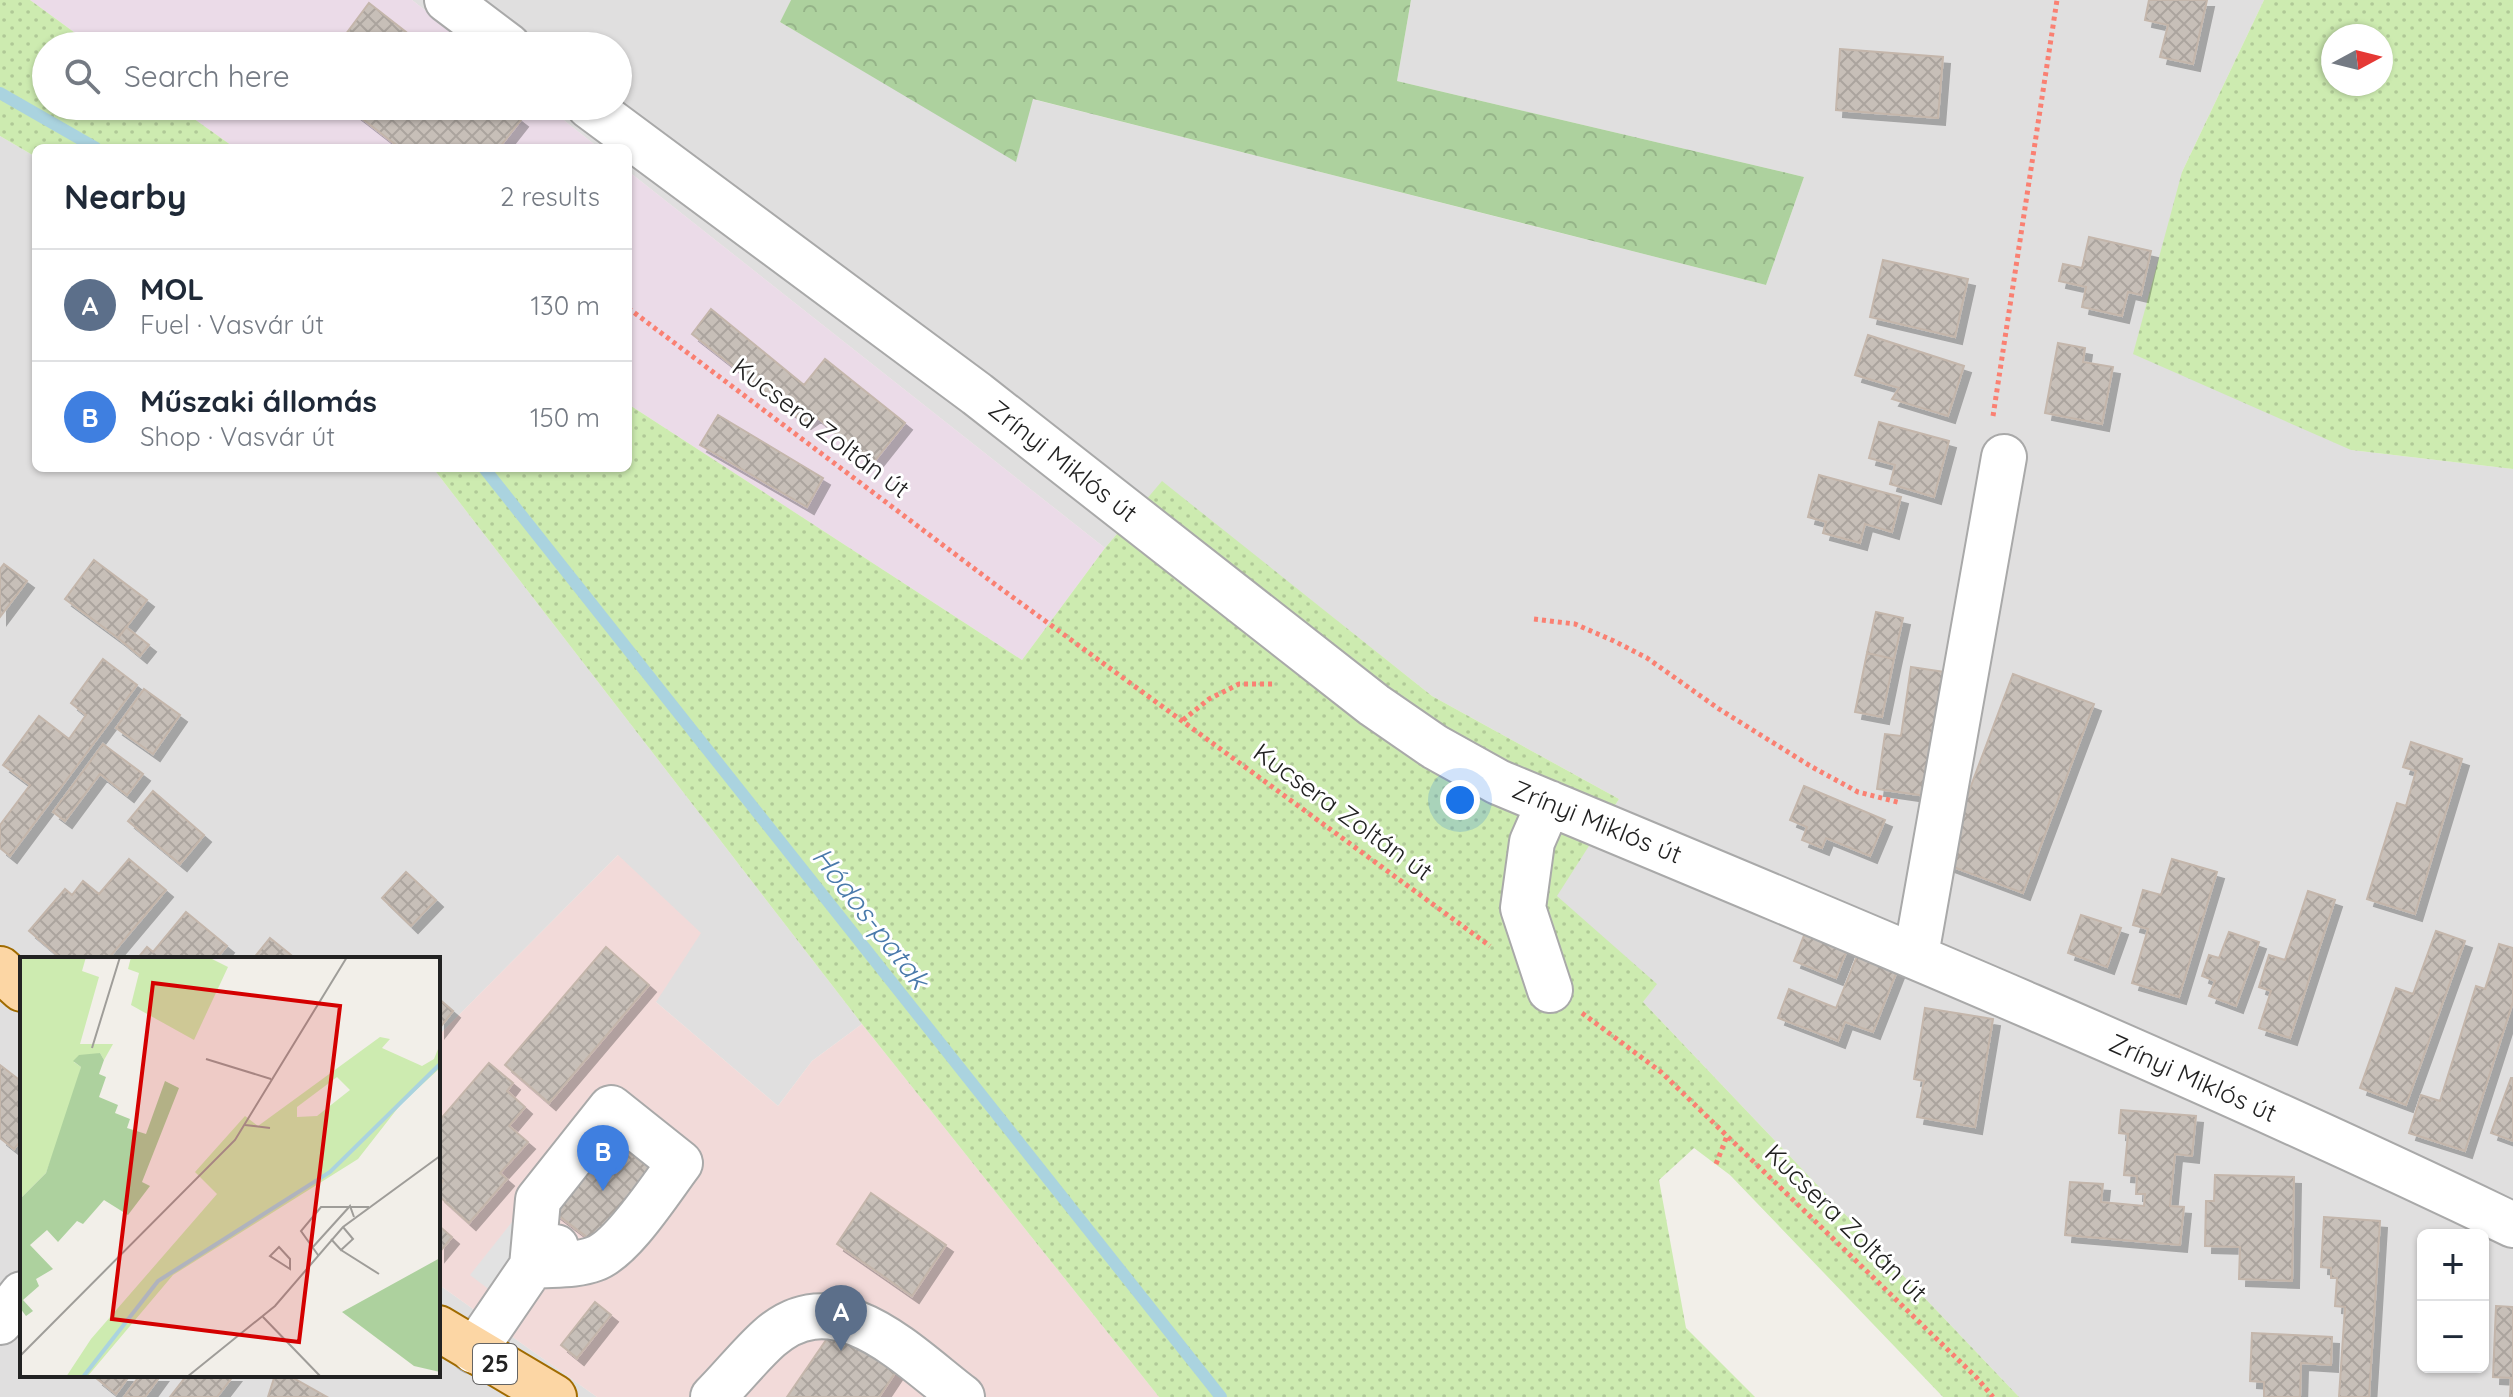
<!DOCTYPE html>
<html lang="en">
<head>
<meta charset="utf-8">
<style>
	body { margin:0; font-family:Quicksand,sans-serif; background:#f6f6f7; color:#1f2937 }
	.controls { position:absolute; right:24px; bottom:24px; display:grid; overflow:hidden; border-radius:12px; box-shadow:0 2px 6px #0004 }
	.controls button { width:72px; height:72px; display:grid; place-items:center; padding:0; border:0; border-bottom:2px solid #e0e1e3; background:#fff; color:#1f2937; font:40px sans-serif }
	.compass { position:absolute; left:2321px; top:24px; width:72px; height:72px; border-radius:50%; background:#fff; box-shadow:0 2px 6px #0004; rotate:83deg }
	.you { position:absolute; left:1460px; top:800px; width:28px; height:28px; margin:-20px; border:6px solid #fff; border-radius:50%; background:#1a73e8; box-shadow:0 0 0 12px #1a73e833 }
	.badge { display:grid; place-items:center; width:52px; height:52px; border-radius:50%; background:#b45309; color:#fff; font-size:26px; font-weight:700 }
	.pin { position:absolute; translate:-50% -66px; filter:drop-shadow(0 2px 4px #0008) }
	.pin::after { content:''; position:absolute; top:42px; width:28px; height:24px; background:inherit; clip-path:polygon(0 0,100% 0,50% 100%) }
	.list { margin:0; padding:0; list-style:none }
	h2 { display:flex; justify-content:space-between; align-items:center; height:104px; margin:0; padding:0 32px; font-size:34px }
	h2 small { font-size:26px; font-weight:400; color:#747a83 }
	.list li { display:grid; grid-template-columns:52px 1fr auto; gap:24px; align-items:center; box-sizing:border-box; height:112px; padding:0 32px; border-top:2px solid #e0e1e3 }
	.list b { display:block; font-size:30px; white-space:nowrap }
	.list p { margin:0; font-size:26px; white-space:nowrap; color:#747a83 }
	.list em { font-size:26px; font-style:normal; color:#747a83 }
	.icon { flex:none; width:44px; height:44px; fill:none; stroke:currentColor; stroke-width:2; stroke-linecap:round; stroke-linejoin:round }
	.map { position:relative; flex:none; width:2513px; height:1397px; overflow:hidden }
	.search { position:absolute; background:#fff; box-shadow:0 2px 6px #0004; left:32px; top:32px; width:600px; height:88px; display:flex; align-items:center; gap:20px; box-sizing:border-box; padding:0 28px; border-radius:44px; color:#747a83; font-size:30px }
	.panel { position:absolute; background:#fff; box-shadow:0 2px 6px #0004; left:32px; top:144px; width:600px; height:328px; border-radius:12px }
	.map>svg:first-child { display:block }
</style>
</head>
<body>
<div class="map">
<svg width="2513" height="1397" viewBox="0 0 2513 1397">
	<defs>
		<pattern id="grass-dots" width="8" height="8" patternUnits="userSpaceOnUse" patternTransform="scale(2)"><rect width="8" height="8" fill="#cdebb0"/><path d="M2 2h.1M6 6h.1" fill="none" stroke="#b0c997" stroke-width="1.8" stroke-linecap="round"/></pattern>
		<pattern id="forest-crowns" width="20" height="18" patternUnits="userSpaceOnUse" patternTransform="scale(2)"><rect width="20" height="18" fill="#add19e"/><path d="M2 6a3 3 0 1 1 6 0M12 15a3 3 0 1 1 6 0" fill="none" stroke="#95b388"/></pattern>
		<pattern id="building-cross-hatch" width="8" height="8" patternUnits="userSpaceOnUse" patternTransform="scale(2)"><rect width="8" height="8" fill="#c7bfb8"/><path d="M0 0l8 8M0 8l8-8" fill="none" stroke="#aba49e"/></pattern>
		<filter id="shadow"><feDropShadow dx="7" dy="7" stdDeviation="0" flood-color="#0004"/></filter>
	</defs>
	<rect width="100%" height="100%" fill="#f2efe9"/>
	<path fill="#e0dfdf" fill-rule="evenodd" d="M412,0H791L780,22L1016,161L1032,99L1766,285L1804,177L1397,81L1411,0H2264L2182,172L2351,450L2513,469V1397H2019L1643,1002L1656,984L1556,896L1619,799L1432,696L1162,482L1105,548L628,171V148H599L546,106H618V46H471ZM2423,1235H2483V1367H2423Z
		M0,136L36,157V468H433L862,1024L812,1061L778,1106L656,1002L618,855L438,1036V959H22V1375H438V1284L597,1397H0Z"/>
	<path fill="#f2dad9" d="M618,855L701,933L656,1002L778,1106L812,1061L862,1024L1159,1397H597L438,1284V1036Z"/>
	<path fill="#ebdbe8" d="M30,0H412L471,46H93Z
		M176,106H546L599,148H235Z
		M628,171L1105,548L1022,660L628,404Z"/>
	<path fill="url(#grass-dots)" fill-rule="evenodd" d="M0,0H30L93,46H46V106H176L235,148H36V157L0,136Z
		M2264,0H2513V469L2351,450L2133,354L2182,172ZM2333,36H2381V84H2333Z
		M628,404L1022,660L1105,548L1162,481L1432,696L1619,799L1557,896L1657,984L1643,1002L2019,1397H1943L1730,1175L1694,1148L1659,1180L1686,1328L1755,1397H1159L862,1024L433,468H628Z"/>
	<path fill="url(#forest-crowns)" d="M791,0H1411L1397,81L1804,177L1766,285L1033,99L1016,162L780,22Z"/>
	<path fill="#e2e2e2" d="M523,1208L548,1227L495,1294L470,1275Z"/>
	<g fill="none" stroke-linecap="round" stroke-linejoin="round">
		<path stroke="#aad3df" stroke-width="12" d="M0,93L96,148
			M484,468L1221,1397"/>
	</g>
	<path fill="url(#building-cross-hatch)" stroke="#c4b6ab" stroke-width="2" filter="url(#shadow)" d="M2149,0H2207L2193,64L2160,57L2168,25L2145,20Z
		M369,3L424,46H337Z
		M1840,49L1943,57L1938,118L1836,110Z
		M346,106H503L521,120L499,148H400Z
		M2089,237L2151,251L2141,295L2128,292L2122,316L2082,307L2086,287L2059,281L2063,264L2082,268Z
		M1883,260L1968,279L1955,337L1870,317Z
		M711,309L804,385L825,359L905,423L873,463L814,415L804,422L692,334Z
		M1868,335L1964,366L1948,416L1892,399L1899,388L1855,375Z
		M2058,343L2085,348L2083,362L2113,367L2102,424L2045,413Z
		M718,415L823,478L807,507L700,445Z
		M1879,422L1949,441L1934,497L1890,484L1895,465L1869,458Z
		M1819,475L1901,497L1892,532L1865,524L1860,543L1823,533L1826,522L1808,517Z
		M94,560L147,600L118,638L65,599Z
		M4,564L27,581L0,617V569Z
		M1876,612L1903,618L1894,659L1867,653Z
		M126,627L149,645L140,656L118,638Z
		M1867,653L1894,659L1882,717L1855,712Z
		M103,659L137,685L10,856L0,848V825L30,785L3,765L39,716L69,739L86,715L71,703Z
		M1911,667L1952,673L1933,797L1877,789L1885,734L1901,736Z
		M2013,674L2094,704L2023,893L1942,863Z
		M144,689L180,715L153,754L116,728Z
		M2411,742L2462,759L2415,914L2367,899L2397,803L2406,806L2416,771L2403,767Z
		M103,744L143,774L127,795L100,774L65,821L53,812Z
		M1804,786L1885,820L1870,856L1826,838L1822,848L1802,840L1807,827L1790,820Z
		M153,791L204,835L180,864L128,821Z
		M129,859L166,890L108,959H62L29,931L65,889L72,895L83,881L99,894Z
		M2172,859L2217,872L2179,997L2132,983L2148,929L2133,925L2143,890L2161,895Z
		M406,872L436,900L411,926L382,898Z
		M2308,891L2335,900L2290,1038L2259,1028L2271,991L2259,987L2269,955L2285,960Z
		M186,912L227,946L216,959H137L147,947L153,952Z
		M2081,915L2121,928L2107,967L2068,953Z
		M2436,931L2465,941L2406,1105L2360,1088L2396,988L2413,994Z
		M2229,932L2259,942L2236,1006L2209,996L2215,981L2202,976L2209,955L2219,958Z
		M1805,933L1847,950L1836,978L1794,961Z
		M270,938L296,959H253Z
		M2499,944L2513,948V1002L2465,1151L2409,1133L2421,1095L2440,1101L2476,986L2485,989Z
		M606,947L649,985L549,1103L505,1065Z
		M1857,956L1897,971L1873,1032L1845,1022L1838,1041L1778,1018L1789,989L1836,1008Z
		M438,998L453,1011L438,1030Z
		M1925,1008L1993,1019L1975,1127L1917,1117L1924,1081L1914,1079Z
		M489,1063L513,1083L507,1091L525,1107L509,1126L528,1142L500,1173L507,1179L469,1223L438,1195V1187L443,1181L438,1177V1122Z
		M0,1065L22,1082V1139L14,1149L0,1138Z
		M2511,1078H2513V1141L2491,1133Z
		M2121,1110L2196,1116L2192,1156L2175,1154L2170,1206L2184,1207L2180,1245L2065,1235L2070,1182L2103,1184L2101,1202L2144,1206L2145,1194H2136L2137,1176L2124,1175L2128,1134L2119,1133Z
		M610,1138L652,1170L596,1244L554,1212Z
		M2215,1175L2294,1177L2292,1281L2239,1279L2240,1247L2205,1246L2206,1201H2214Z
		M871,1193L946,1245L912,1296L837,1244Z
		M2324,1217L2380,1221L2369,1397H2339L2345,1307L2335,1306L2337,1278H2331V1268L2321,1267Z
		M438,1225L452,1237L438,1254Z
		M595,1302L611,1315L577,1358L561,1345Z
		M2496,1306L2513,1307V1397H2510L2511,1378L2493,1377Z
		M833,1330L895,1373L879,1397H787Z
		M2252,1333L2332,1337L2331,1365L2301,1363L2300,1397H2264V1382L2250,1381Z
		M98,1375H130L116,1394L96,1378Z
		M140,1375H161L145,1397H124Z
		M187,1375H234L217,1397H170Z
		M275,1375H288L327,1397H268Z"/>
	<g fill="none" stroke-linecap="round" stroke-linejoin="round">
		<g stroke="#a9a9a9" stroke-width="48">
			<path id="minor" d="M447,0L508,46
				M589,106L977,394L1374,705L1435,747L1498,782C1839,924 2180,1065 2513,1225
				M1549,803L1532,842L1523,908L1550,990
				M1916,955L2004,457
				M611,1108L680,1163C661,1188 622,1250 594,1259C576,1266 552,1264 532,1266L538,1200Z
				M0,1322L22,1294
				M474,1351L532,1266L556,1247
				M713,1397C732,1378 749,1356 769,1338C836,1278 909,1357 962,1397"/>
		</g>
		<g stroke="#a06b00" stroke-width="48">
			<path id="major" d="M0,969L22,989
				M438,1328L554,1397"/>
		</g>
		<path stroke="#fa8072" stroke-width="5" stroke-dasharray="4 4" stroke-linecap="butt" d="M628,308L996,585L1490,946
			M1993,416L2057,0
			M1534,619L1575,624L1614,641L1647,658L1719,709L1812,767L1858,792L1901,803
			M1183,720L1209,699L1239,684H1275
			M1582,1013L1661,1072L1977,1378L1993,1397
			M1716,1164L1727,1136"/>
		<use href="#minor" stroke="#fff" stroke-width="44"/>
		<use href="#major" stroke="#fcd6a4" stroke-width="44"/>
	</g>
	<g text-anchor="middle" stroke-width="6" stroke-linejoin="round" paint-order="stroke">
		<rect fill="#fff" stroke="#646464" stroke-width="2" x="473" y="1344" width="44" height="40" rx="6"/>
		<g font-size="24" font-weight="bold" fill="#222">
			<text x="495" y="1372">25</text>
		</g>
		<g font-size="26" fill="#222" stroke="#fff">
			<text transform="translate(821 428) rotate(37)" y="9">Kucsera Zoltán út</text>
			<text transform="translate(1063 461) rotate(38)" y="9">Zrínyi Miklós út</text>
			<text transform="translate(1343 812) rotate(36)" y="9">Kucsera Zoltán út</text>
			<text transform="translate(1597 822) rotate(22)" y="9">Zrínyi Miklós út</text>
			<text transform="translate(2193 1078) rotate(24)" y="9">Zrínyi Miklós út</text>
			<text transform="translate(1846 1223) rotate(44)" y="9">Kucsera Zoltán út</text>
		</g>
		<g font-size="28" font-style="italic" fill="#4a7aab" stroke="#fff">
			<text transform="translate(871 918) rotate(52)" y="10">Hódos-patak</text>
		</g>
	</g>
	<g transform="translate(20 957)">
		<rect width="420" height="420" fill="#f2efe9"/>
		<path d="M0,0H66L62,14L79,20L60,87H93L84,103L80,96L54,105L61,110L53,142L26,216L0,242ZM111,0H188L208,10L174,83L111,48L119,16L108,12ZM360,80L370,82L362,91L402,109L414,102L420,87V111L381,147L338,202L153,318L67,420H46L71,382L197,237L175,215L225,159L238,169ZM317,120L330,133L297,159L277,160V150Z" fill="#cdebb0" fill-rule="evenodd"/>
		<path d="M80,96L84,103L79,117L86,120L79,140L98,148L95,156L110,162L107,171L126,177L145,124L159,131L122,225L130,229L108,258L84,243L63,267L57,264L38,285L27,273L10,288L33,312L16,322L19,329L3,343L13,354L6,359L0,351V242L26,216L61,110L53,104L59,98ZM420,301V415L394,409L322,355Z" fill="#add19e"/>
		<path fill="none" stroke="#aad3df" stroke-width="4" d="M63,420L138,324L310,215L420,107"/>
		<path fill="none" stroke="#9f9d99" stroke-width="2" d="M72,91L100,0M186,102L251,122M225,168L250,171M311,282L321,293L333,282L323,270M259,290L270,302V312L250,299ZM292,291L330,249L334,260M321,293L359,317M298,298L281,274L301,250H349M243,360L301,420M0,399L215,183L327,0M167,420L255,349L323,270L420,199"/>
		<path fill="#d40000" fill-opacity="0.15" stroke="#d40000" stroke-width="4" d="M133,26L320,49L279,385L92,362Z"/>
		<rect width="420" height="420" fill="none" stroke="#222" stroke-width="4"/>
	</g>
</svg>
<div class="controls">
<button>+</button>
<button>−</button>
</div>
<svg class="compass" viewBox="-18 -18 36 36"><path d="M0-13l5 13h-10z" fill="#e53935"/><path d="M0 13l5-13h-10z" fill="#747a83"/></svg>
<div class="you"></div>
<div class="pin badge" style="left:841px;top:1351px;background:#5c6f8a">A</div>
<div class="pin badge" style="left:603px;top:1191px;background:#3f7fe0">B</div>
<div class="search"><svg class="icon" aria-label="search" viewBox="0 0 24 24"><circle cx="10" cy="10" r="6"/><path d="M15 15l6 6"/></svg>Search here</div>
<section class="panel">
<h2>Nearby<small>2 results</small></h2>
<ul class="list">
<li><span class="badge" style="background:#5c6f8a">A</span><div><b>MOL</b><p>Fuel · Vasvár út</p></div><em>130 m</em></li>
<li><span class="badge" style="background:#3f7fe0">B</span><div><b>Műszaki állomás</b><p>Shop · Vasvár út</p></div><em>150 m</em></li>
</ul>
</section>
</div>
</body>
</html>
